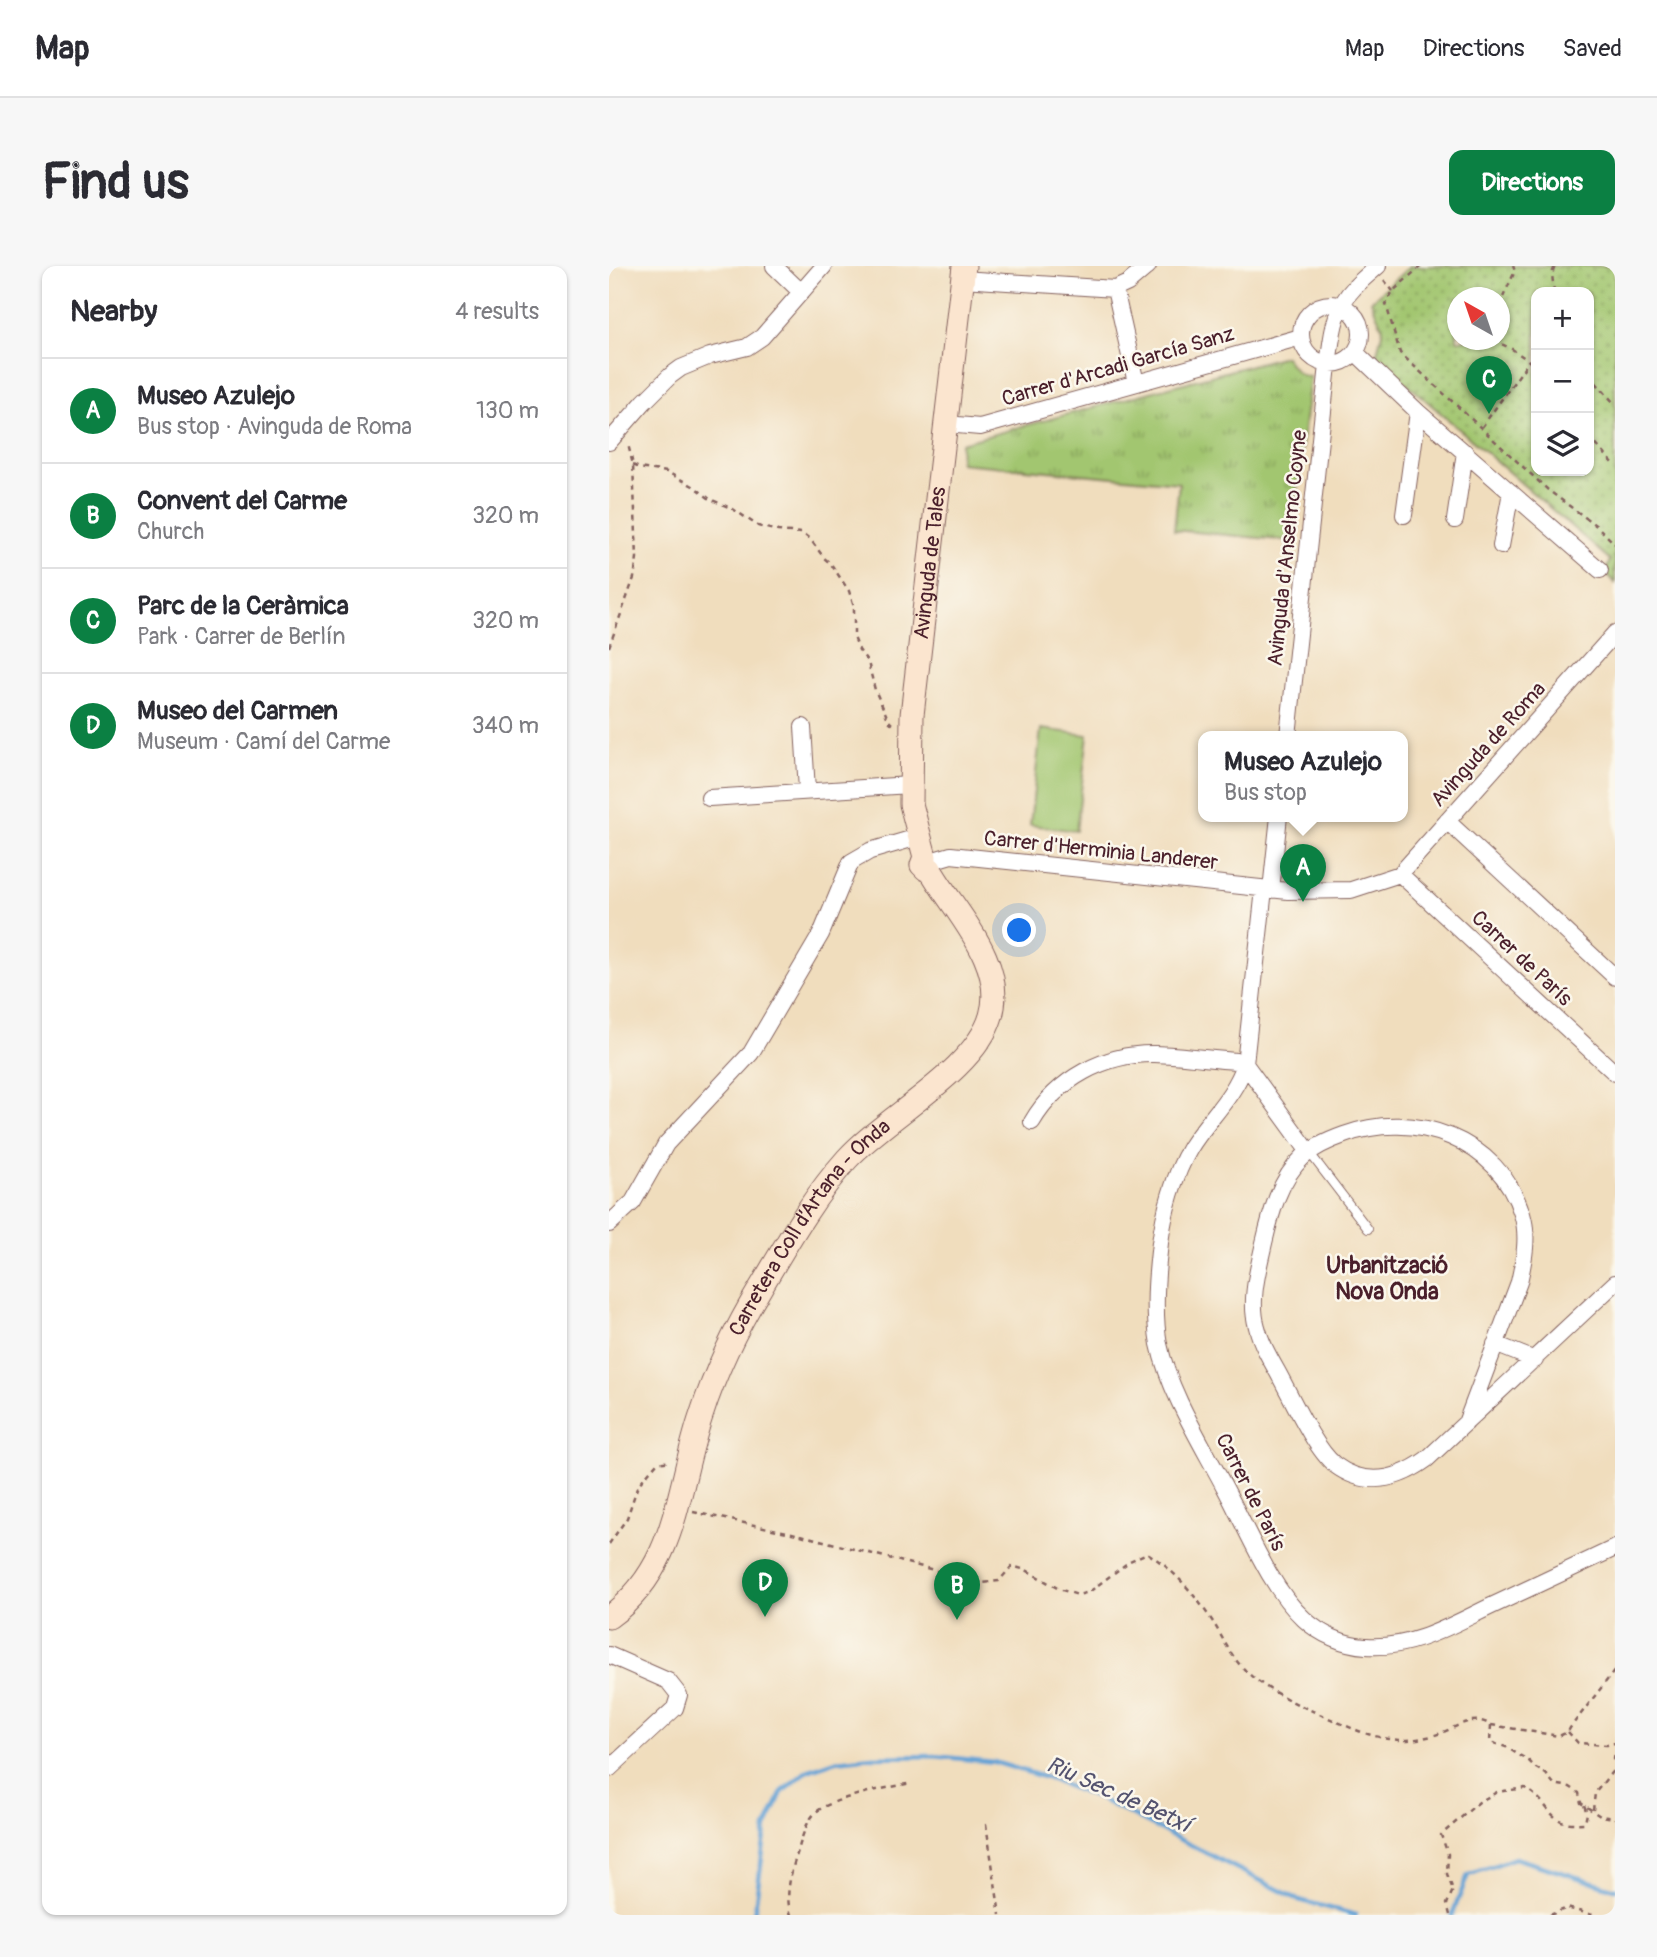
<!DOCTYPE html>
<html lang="en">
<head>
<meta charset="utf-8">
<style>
	body { margin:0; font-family:Pangolin,sans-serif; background:#f7f7f7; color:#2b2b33 }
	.controls { position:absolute; right:21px; top:21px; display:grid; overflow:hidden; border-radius:14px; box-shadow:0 2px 5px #0004 }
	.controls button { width:63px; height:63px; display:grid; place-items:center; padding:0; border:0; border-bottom:2px solid #e1e1e2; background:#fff; color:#2b2b33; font:35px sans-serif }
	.compass { position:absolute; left:838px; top:21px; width:63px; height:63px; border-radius:50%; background:#fff; box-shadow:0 2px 5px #0004; rotate:320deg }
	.you { position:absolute; left:411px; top:665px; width:24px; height:24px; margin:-18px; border:5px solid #fff; border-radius:50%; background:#1a73e8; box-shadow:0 0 0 10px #1a73e833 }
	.badge { display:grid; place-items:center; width:46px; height:46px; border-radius:50%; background:#0b8043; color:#fff; font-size:23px; font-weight:700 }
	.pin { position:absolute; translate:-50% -58px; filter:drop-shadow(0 2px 4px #0008) }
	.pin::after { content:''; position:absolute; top:37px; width:24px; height:21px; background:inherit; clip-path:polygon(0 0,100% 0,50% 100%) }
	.popup { position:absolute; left:589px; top:465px; width:210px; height:91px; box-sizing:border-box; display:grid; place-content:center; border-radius:14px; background:#fff; filter:drop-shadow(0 2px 5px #0005); font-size:23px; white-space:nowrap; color:#7c7c81 }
	.popup b { font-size:26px; color:#2b2b33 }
	.popup::after { content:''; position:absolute; left:50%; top:100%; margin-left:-14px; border:14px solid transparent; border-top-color:#fff }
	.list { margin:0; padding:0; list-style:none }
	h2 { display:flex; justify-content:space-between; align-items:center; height:91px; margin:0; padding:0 28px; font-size:30px }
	h2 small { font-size:23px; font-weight:400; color:#7c7c81 }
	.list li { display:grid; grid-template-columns:46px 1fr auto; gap:21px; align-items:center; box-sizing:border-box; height:105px; padding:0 28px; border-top:2px solid #e1e1e2 }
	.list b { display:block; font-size:26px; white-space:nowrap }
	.list p { margin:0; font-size:23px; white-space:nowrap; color:#7c7c81 }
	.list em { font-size:23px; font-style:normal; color:#7c7c81 }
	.icon { flex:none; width:38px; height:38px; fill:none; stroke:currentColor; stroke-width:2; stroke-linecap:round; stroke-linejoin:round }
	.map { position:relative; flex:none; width:1006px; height:1649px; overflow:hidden; border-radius:14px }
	header { display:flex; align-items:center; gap:42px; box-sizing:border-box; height:98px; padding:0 35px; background:#fff; border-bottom:2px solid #e1e1e2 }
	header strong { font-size:33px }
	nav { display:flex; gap:38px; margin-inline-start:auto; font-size:24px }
	.intro { display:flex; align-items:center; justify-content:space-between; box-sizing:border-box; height:168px; padding:0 42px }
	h1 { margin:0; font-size:49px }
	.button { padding:18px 32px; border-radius:14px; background:#0b8043; color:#fff; font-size:24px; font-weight:700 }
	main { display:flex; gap:42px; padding:0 42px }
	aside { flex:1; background:#fff; border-radius:14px; box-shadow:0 2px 5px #0004 }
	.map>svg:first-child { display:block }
</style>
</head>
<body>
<header>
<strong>Map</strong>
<nav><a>Map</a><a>Directions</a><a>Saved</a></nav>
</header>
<div class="intro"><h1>Find us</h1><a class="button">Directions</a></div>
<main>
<aside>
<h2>Nearby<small>4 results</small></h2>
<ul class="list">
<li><span class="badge">A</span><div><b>Museo Azulejo</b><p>Bus stop · Avinguda de Roma</p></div><em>130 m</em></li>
<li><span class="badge">B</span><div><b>Convent del Carme</b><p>Church</p></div><em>320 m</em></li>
<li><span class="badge">C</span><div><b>Parc de la Ceràmica</b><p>Park · Carrer de Berlín</p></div><em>320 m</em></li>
<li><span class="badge">D</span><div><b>Museo del Carmen</b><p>Museum · Camí del Carme</p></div><em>340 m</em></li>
</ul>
</aside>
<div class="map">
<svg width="1006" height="1649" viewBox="0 0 1006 1649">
	<defs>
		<pattern id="grass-tufts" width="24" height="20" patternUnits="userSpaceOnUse" patternTransform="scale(1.75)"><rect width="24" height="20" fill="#a2c66f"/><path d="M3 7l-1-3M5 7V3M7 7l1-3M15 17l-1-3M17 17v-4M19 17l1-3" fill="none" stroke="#86a05b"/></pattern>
		<pattern id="park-dots" width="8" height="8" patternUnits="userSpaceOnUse" patternTransform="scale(1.75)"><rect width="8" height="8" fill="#a2c66f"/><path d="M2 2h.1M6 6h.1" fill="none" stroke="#86a05b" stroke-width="1.8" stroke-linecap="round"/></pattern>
	</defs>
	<rect width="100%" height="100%" fill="#fbf7ec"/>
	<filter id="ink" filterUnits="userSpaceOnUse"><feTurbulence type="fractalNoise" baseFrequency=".0143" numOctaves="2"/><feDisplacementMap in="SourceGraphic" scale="14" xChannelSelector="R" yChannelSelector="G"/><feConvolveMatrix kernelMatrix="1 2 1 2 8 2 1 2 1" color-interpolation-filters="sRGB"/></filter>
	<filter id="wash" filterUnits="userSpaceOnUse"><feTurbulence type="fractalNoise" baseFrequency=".00686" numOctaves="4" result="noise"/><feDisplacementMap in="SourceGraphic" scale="28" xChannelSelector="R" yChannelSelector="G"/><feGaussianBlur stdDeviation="1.57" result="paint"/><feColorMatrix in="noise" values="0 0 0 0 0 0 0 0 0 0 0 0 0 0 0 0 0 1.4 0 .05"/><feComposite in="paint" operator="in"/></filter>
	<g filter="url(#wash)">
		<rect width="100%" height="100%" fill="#f0ddbd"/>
		<path fill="url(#grass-tufts)" stroke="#76724d" stroke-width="2" d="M676,90C682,100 688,110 701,111L682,275L565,264L570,217L351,197L352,177Z"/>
		<path fill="url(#park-dots)" stroke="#76724d" stroke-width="2" fill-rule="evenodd" d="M801,0H1006V317L996,307L1001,294L767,91L774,63L762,35ZM927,26H980V205H927ZM848,32H890V74H848Z"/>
		<path fill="#a2c66f" stroke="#76724d" stroke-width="2" d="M432,463L479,469L467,565L421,559Z"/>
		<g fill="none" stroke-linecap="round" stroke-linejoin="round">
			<path stroke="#63a2d5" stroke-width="4.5" d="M145,1649L157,1562L173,1526L198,1505L227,1495L263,1491L325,1490L385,1496L438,1512L495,1535L690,1634L747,1649
				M843,1649L859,1609L906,1592L1006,1623"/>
		</g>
	</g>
	<g filter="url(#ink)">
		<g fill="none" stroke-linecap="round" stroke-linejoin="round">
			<g stroke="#84625e" stroke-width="10">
				<path id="lane" d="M700,886L759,963"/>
			</g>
			<g stroke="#84625e" stroke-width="18">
				<path id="street" d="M165,0L192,26
					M353,13L506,23L519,17L539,0
					M506,23L527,117
					M692 68a30 30 0 1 1 60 0a30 30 0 1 1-60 0Z
					M747,87L809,146L991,304
					M337,158L371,161L692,71
					M0,176L35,136L61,110L72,102L101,90L138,81L153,71L215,0
					M795,249L809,146
					M846,254L856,186
					M892,280L902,226
					M194,461L198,524
					M679,470L719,99C723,72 724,43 745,22C752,14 761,7 769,0
					M100,532L301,519
					M838,555L1006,711
					M325,594L342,589L679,625L742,624L791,608L1006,367
					M791,608L1006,807
					M655,623L636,798C626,830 598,854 581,882C565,909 555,946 551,977C547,1010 544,1046 550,1078C560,1126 593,1178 616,1222C638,1263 661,1322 695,1353C711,1368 735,1379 757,1380C805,1384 849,1355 891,1336C929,1318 968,1300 1006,1282
					M662,624L670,550
					M423,856C448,813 496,787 546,788C573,789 600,793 627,795L636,798L700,886
					M0,958L24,936L57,878L142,787L212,668L242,596L261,585L309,571
					M886,1078L926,1094
					M857,1157L910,1016C915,994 920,970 913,948C890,873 805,843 735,869C721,874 705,881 694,891C670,914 662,947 655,977C649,1004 640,1035 648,1061C652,1077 660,1091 668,1105C682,1130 705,1182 726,1199C757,1222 789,1214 818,1193L1006,1017
					M0,1389L59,1415L70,1429L66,1442L0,1503"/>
			</g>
			<g stroke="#84625e" stroke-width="25">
				<g id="secondary">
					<path id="s1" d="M321,603H317L313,599L316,591L302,538L303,449L355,0"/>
					<path id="s2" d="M0,1351C69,1301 67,1224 92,1150C107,1103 127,1062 152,1021C178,977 204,931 238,893C277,850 366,805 382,750C398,696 345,646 321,603"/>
				</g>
			</g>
			<path stroke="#84625e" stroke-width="2.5" stroke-dasharray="5 5" stroke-linecap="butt" d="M812,0L784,25L777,38L791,87L939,224L989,261L1006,278
				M775,14L784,25
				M945,26L943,8L946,0
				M890,40L906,5L904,0
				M884,74L903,83L920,95
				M980,109L1006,138
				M873,161L920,95L927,103
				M980,171L1006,199
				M24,199L30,202L58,206L84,220L101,233L124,243L149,260L169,265L193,267L202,274L215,292L222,298L240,325L245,341V371L250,384L259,396L266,424L280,455L285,460
				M0,381L25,312L28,292L24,199L19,178
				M84,1246L192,1269L374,1317L390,1315L403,1300L417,1304L450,1323L469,1329L480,1326L521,1295L538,1287C566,1304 586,1329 604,1356C614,1372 622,1391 636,1404C657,1426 701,1444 729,1456C750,1466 772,1474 795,1474C807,1474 821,1471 832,1467C848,1461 864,1448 882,1459L950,1470L959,1466L961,1462L1006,1404
				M0,1278L18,1252L29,1219L48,1197L62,1195
				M882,1459L881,1476L897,1481L920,1495L927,1502L937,1508L945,1518L961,1521L970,1527L972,1537L991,1550L1006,1552
				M959,1466L969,1477L998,1479L1006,1477
				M1006,1490L1004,1493L1006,1496
				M984,1544L986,1527L1006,1502
				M377,1558L391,1649
				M182,1649C176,1630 181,1610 187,1591C192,1576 195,1559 206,1547C221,1532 281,1521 303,1517
				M841,1649L838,1638L844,1624L838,1608L839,1588L832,1569L870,1536L888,1526L916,1522C922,1526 929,1531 933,1536C948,1555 950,1558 976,1557L978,1547L975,1539
				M941,1649L958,1642L984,1649"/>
			<use href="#lane" stroke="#fff" stroke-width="8"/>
			<use href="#street" stroke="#fff" stroke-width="16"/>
			<use href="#secondary" stroke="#fbe5cf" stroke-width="23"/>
		</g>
	</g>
	<g text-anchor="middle" stroke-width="5" stroke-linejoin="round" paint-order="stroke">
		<g font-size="21" fill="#4a1f2b" stroke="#fbf7ec">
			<text transform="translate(509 100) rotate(-16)" y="7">Carrer d'Arcadi García Sanz</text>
			<text transform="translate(678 282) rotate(-84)" y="7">Avinguda d'Anselmo Coyne</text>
			<text dy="7" stroke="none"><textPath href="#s1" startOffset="315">Avinguda de Tales</textPath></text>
			<text transform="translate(879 478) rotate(-48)" y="7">Avinguda de Roma</text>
			<text transform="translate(492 584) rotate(6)" y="7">Carrer d'Herminia Landerer</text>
			<text transform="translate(913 692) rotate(43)" y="7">Carrer de París</text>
			<text dy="7" stroke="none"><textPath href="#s2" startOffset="446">Carretera Coll d’Artana - Onda</textPath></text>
			<text transform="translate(642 1226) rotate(63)" y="7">Carrer de París</text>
		</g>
		<g font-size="23" font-weight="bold" fill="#4a1f2b" stroke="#fbf7ec">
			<text x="778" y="1007">Urbanització<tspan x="778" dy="26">Nova Onda</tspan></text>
		</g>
		<g font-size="23" font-style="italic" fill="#54536f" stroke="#fbf7ec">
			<text transform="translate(510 1528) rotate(24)" y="8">Riu Sec de Betxí</text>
		</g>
	</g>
</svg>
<div class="controls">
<button>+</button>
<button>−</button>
<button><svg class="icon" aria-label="layers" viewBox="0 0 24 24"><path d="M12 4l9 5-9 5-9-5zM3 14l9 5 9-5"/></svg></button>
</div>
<svg class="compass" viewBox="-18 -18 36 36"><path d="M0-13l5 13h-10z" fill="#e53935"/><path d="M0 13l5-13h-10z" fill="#7c7c81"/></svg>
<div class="you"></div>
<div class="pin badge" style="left:694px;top:636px">A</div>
<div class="popup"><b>Museo Azulejo</b>Bus stop</div>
<div class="pin badge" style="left:348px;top:1354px">B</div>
<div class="pin badge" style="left:880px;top:148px">C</div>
<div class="pin badge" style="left:156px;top:1351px">D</div>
</div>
</main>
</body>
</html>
